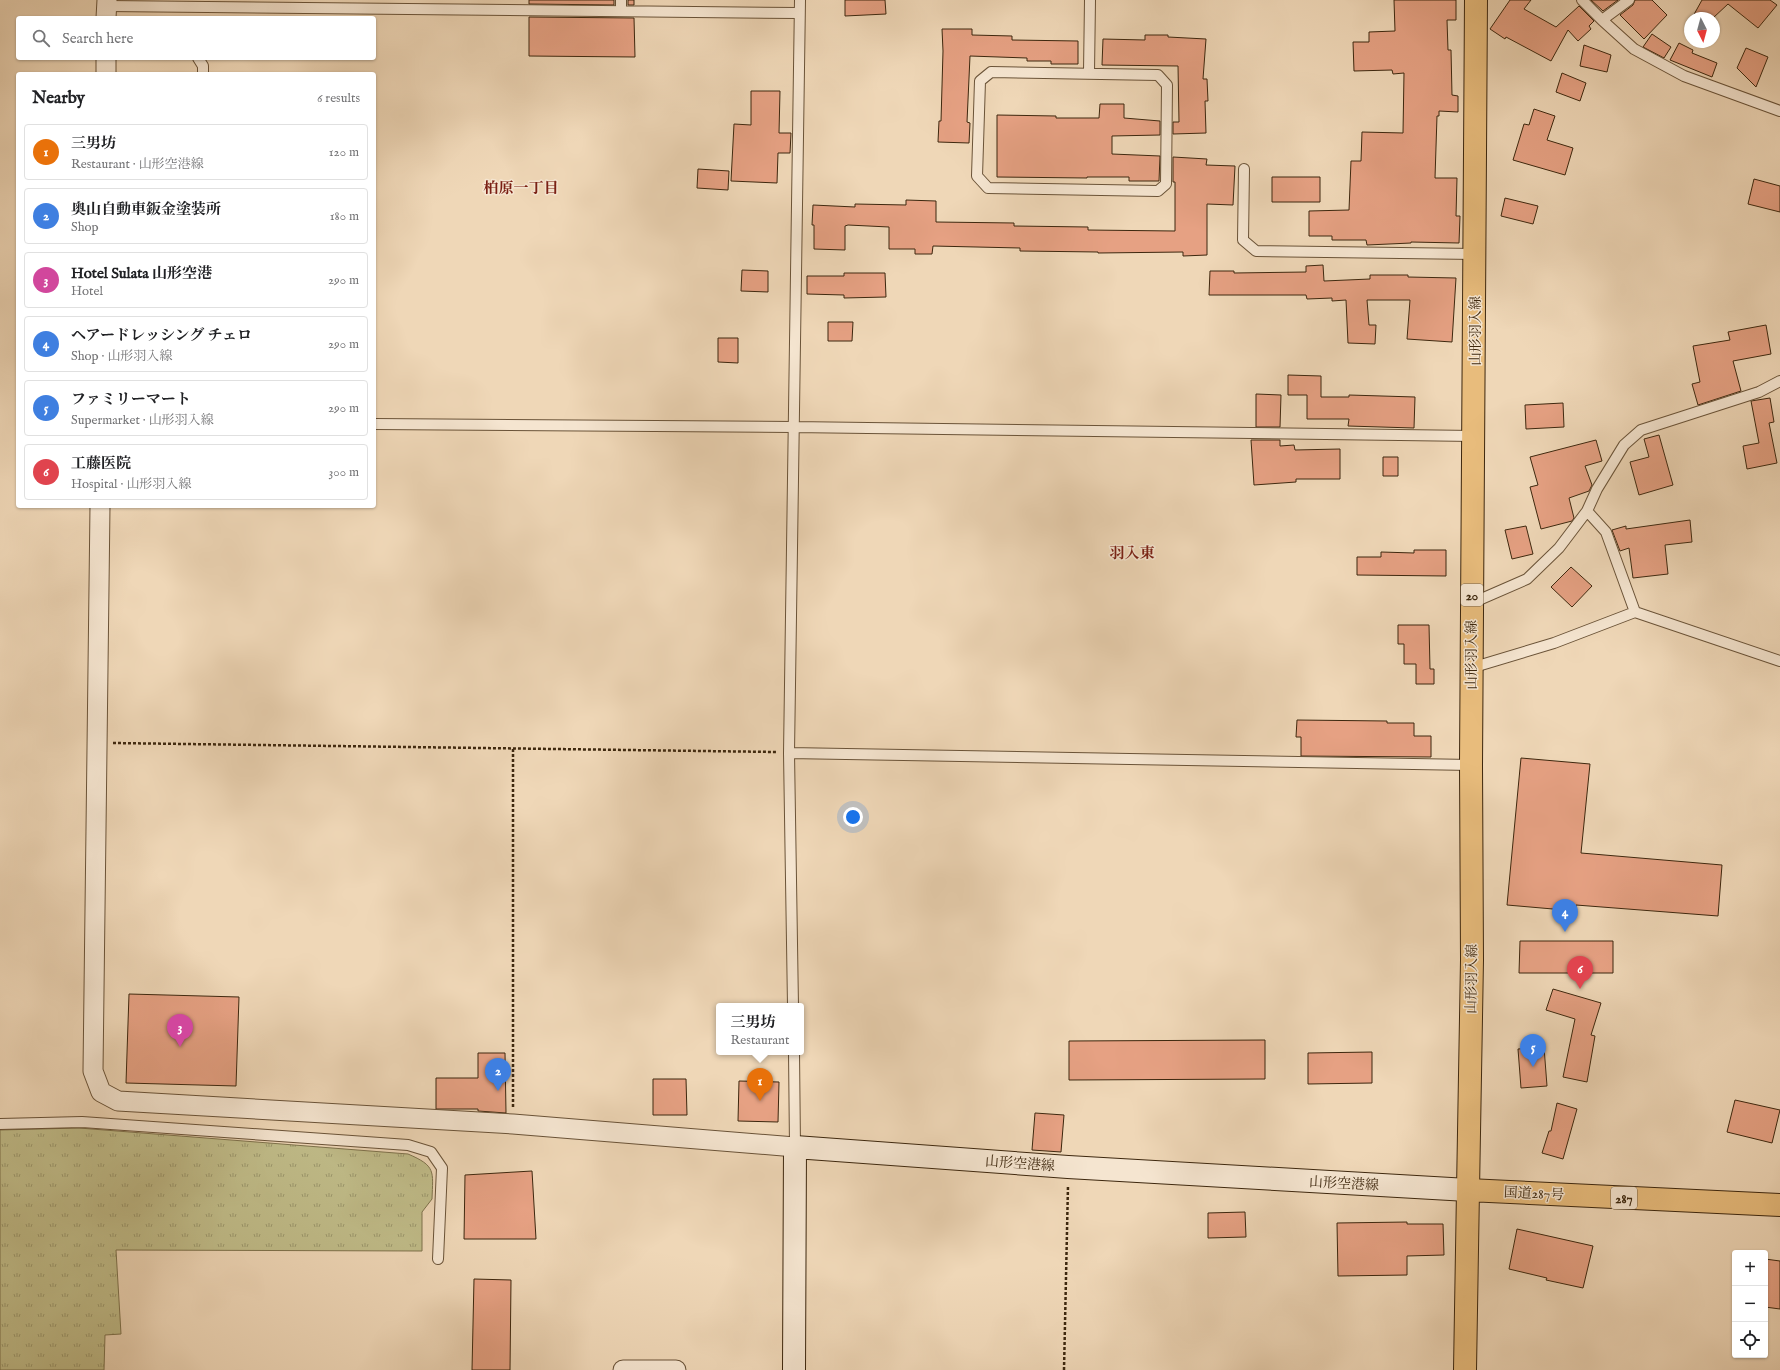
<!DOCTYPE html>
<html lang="en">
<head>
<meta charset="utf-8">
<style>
	body { margin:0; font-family:"IM FELL English","Noto Serif JP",serif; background:#f2f2f2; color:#202124 }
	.controls { position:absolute; right:12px; bottom:12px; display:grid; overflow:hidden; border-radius:4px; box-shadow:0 1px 3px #0004 }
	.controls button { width:36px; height:36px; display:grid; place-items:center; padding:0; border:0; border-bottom:1px solid #e0e0e0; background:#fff; color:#202124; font:20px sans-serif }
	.compass { position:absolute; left:1684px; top:12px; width:36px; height:36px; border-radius:50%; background:#fff; box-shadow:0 1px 3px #0004; rotate:174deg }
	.you { position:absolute; left:853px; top:817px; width:14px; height:14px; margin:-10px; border:3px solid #fff; border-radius:50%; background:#1a73e8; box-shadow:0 0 0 6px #1a73e833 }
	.badge { display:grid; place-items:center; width:26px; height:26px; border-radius:50%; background:#0f766e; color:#fff; font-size:13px; font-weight:700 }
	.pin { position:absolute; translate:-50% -33px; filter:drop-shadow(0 1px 2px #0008) }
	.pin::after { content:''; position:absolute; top:21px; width:14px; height:12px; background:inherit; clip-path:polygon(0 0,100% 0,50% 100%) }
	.popup { position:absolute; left:716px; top:1003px; width:88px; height:52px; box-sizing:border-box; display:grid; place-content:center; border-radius:4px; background:#fff; filter:drop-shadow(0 1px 3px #0005); font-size:13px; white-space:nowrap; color:#757577 }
	.popup b { font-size:15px; color:#202124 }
	.popup::after { content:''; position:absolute; left:50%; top:100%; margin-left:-8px; border:8px solid transparent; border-top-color:#fff }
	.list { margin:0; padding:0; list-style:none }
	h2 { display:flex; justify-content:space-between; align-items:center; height:52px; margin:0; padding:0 16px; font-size:17px }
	h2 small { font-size:13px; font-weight:400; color:#757577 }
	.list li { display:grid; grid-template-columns:26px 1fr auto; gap:12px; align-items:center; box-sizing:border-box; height:56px; margin:0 8px 8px; padding:0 8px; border:1px solid #e0e0e0; border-radius:4px }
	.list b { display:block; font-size:15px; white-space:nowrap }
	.list p { margin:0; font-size:13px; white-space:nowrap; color:#757577 }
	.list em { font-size:13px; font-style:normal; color:#757577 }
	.icon { flex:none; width:22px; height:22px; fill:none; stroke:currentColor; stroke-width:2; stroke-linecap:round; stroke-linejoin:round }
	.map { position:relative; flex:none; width:1780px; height:1370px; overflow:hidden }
	.search { position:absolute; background:#fff; box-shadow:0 1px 3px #0004; left:16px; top:16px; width:360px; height:44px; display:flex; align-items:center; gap:10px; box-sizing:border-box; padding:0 14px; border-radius:4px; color:#757577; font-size:15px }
	.panel { position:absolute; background:#fff; box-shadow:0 1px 3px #0004; left:16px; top:72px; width:360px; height:436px; border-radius:4px }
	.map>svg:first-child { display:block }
</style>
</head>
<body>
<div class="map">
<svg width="1780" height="1370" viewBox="0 0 1780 1370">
	<defs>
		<pattern id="grass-tufts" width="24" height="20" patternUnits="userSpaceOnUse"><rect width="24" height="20" fill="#c0bc89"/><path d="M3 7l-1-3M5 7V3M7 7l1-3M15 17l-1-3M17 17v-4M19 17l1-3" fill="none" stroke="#9d996e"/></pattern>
	</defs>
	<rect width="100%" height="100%" fill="#efd7b7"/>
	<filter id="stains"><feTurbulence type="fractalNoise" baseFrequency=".005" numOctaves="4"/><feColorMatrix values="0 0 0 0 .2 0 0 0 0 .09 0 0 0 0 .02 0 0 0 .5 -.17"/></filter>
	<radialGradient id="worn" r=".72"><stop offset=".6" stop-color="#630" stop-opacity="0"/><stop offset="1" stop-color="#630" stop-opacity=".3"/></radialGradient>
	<path fill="url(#grass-tufts)" stroke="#7e724c" d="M79,1128L408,1154C436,1166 433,1171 432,1199L422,1212V1251L116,1250L121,1334L105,1335L104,1370H0V1130Z"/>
	<path fill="#e6a183" stroke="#3d270e" d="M529,0H614V5L529,4Z
		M628,0H634V5H628Z
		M845,0H885L886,14L845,16Z
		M1394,0H1456V20H1447L1448,50H1451L1452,95L1458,96V112L1439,111V116H1437L1435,178H1457L1456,216H1460L1459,243L1411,242V243L1367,245L1366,240H1332V236H1309V211L1349,210L1351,161H1361L1362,132L1403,133L1404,73L1393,74L1392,70L1354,71L1353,42H1369V32L1395,31Z
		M1510,0H1531L1524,9L1556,27L1579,6L1594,21L1589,26L1591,29L1578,41L1568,30L1551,61L1506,37L1505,39L1490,29Z
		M1591,0H1618L1603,11Z
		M1635,0H1652L1667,15L1644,39L1620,15L1633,5Z
		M1702,0H1770L1777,5L1758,28L1728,4L1713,18H1692Z
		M529,17L634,18L635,57L529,56Z
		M942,29H972V35L1012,36V40L1078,41V64H1051V61H1027V58L970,56L967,122L970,123L969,143L938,142L939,121H941L943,51Z
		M1652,34L1671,47L1664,58L1643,47Z
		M1145,35H1168V37L1206,39L1203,79H1207L1208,101H1205L1206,133L1173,134V122H1179L1178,66L1102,65L1103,39L1145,40Z
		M1679,43L1693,50L1692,53L1717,63L1712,77L1670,60Z
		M1584,45L1611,55L1607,72L1580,66Z
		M1746,48L1768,57L1756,87L1737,68Z
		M1562,73L1586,83L1580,101L1556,92Z
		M751,91H780L779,133H791L790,153H778L777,183L731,181L734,124L751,125Z
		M1100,104H1124V118L1160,121V135L1112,136V154L1160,156L1159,181H1129V177H1087V178L997,177V115L1056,116V118H1099Z
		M1534,109L1555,116L1547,140L1573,148L1565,175L1513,160L1524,124L1529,125Z
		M1173,157L1207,159L1206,165L1235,166L1233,205L1207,204V255L1183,256V252L1098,253V252L1020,251V248L933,246L932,254H915V249H889V227L848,225L845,226V250L814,249V225H812L813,205L855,207V204L906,205V200L936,201V222L1014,223V226L1088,227V230L1175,231V182H1173Z
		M698,169L729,171L728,190L697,188Z
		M1272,177H1320V202H1272Z
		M1754,179L1780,186V212L1748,204Z
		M1505,198L1538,206L1533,224L1501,216Z
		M1323,265L1324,281L1370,279V275H1408V277L1456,278L1452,342L1407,339L1410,300H1367L1369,325H1376L1375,344L1348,343L1346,300L1332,301V298L1307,299L1306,295H1209L1210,271H1234V273L1306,272V266Z
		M742,270L768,271V292L741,291Z
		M844,273H885L886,297L844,298V295L807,294V276H844Z
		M828,322H853L852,341H828Z
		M1766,325L1771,354L1733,361L1741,391L1698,405L1692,384L1700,382L1693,346L1730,340L1728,332Z
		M718,338H738V363L718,362Z
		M1288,375L1321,376V397H1349V395L1415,397L1414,428L1348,426L1349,419H1307V395H1288Z
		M1256,394L1281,395L1280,427H1256Z
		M1770,398L1774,422L1769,423L1777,463L1747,469L1743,446L1759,443L1751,401Z
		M1563,403L1564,427L1526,429L1525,405Z
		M1659,435L1673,485L1639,495L1630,462L1649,457L1644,439Z
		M1251,440H1280V446L1294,445L1295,450L1340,449V479H1296V482L1254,485Z
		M1596,440L1602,461L1585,466L1592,485L1589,491L1569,498L1574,518L1572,521L1541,529L1530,487L1538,485L1530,457Z
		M1383,457H1398V476H1383Z
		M1690,520L1692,542L1665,545L1668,574L1633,578L1629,548L1620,551L1612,530L1626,526V529Z
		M1526,526L1533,554L1512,559L1505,530Z
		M1414,550H1446V576L1357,575V557H1381V552L1414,553Z
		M1571,567L1592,586L1572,607L1551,587Z
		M1398,625H1429L1430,669H1434V684H1416V664H1404V644H1398Z
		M1297,720L1387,721V723H1414V736H1431V757L1301,756V737H1296Z
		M1521,758L1590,764L1581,853L1722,865L1718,916L1576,905V911L1507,905Z
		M1520,941H1613V973H1519Z
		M1553,989L1601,1003L1591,1035L1595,1036L1587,1082L1563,1077L1575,1019L1546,1010Z
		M129,994L239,997L236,1086L126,1083Z
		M1265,1040V1079L1069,1080V1041Z
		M1544,1047L1547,1086L1521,1088L1518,1049Z
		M1372,1052V1083L1308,1084V1053Z
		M478,1053H505L506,1113L478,1111V1109H436V1078H478Z
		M653,1079H686L687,1115H653Z
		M739,1081L779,1082L778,1122L738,1121Z
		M1735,1100L1780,1110L1772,1143L1727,1132Z
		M1557,1103L1577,1109L1563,1159L1542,1153L1549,1131H1551Z
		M1035,1113L1064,1115L1061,1152L1032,1150Z
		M532,1171L536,1239H464L465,1175Z
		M1245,1212L1246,1237L1208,1238V1213Z
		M1407,1222V1224H1443L1444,1255L1407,1256V1275L1338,1276L1337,1223Z
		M1517,1229L1593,1246L1583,1288L1546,1280L1547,1278L1509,1269Z
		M1765,1259L1780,1261V1309L1765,1307Z
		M474,1279L511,1280L510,1370H472Z"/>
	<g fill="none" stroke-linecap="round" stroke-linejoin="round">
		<g stroke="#6a5338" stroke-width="12">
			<path id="service" d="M1582,0L1602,20L1634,49L1684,76L1780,111
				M107,6L799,13
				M621,11V0
				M1602,20L1629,0
				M198,58L203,66V74
				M991,72L1158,75L1167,85L1166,184L1158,191L988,188L977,176L980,81Z
				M1089,72L1090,0
				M1244,169L1243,240L1256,251L1475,254
				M374,424L793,427L1474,436
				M1587,511L1606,532L1635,612
				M1472,603L1527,579L1559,548L1587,511L1597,489L1624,445L1641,430L1759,392L1780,381
				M1471,668L1554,643L1635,612L1780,661
				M789,753L1471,765
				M793,1006L789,753L800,0
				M794,1052L795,1147
				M0,1124L82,1122L408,1145L431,1152L442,1168L438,1259"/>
		</g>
		<g stroke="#6a5338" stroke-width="21">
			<path id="minor" d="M106,18L107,0
				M106,74V58
				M100,506L93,1071L101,1092L118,1101L513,1124L795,1147
				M623,1370H676"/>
		</g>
		<g stroke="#3d270e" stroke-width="24">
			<path id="secondary" d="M794,1370L795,1147L1068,1167L1468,1190"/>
		</g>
		<g stroke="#3d270e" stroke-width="24">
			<path id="primary" d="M1468,1190L1472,960L1471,765L1476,0"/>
		</g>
		<g stroke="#3d270e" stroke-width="24">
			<path id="trunk" d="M1465,1370L1468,1190L1780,1205"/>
		</g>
		<path stroke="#3d270e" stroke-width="2.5" stroke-dasharray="3 2" stroke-linecap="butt" d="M113,743L776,752
			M513,749V1107
			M1064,1370L1068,1185"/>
		<use href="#service" stroke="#f5e5d0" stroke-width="10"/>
		<use href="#minor" stroke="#f5e5d0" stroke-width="19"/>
		<use href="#secondary" stroke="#f5e5d0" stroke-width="22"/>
		<use href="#primary" stroke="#e8bc7c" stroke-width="22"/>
		<use href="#trunk" stroke="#e8bc7c" stroke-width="22"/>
	</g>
	<g text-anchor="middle" stroke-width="3" stroke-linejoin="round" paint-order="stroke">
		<g fill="#f5e5d0" stroke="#746048" stroke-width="1">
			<rect x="1461" y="584" width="22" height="22" rx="3"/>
			<rect x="1611" y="1187" width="26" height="22" rx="3"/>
		</g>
		<g font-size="13" font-weight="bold" fill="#3d270e">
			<text x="1472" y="600">20</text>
			<text x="1624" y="1203">287</text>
		</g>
		<g font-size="14" fill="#3d270e" stroke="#f5e5d0">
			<text transform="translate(1475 331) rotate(-90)" y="5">山形羽入線</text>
			<text transform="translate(1471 655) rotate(-90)" y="5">山形羽入線</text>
			<text transform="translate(1471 979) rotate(-89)" y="5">山形羽入線</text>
			<text transform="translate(1020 1163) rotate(4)" y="5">山形空港線</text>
			<text transform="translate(1344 1183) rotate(3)" y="5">山形空港線</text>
			<text transform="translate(1534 1193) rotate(3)" y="5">国道287号</text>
		</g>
		<g font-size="15" font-weight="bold" fill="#7a1f14" stroke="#f5e5d0">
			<text x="521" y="193">柏原一丁目</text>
			<text x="1132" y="558">羽入東</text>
		</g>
	</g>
	<rect width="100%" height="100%" filter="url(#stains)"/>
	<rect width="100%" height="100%" fill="url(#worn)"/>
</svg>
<div class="controls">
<button>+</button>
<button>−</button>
<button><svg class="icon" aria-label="locate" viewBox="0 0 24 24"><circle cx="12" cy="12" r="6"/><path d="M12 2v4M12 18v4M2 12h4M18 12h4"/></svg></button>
</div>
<svg class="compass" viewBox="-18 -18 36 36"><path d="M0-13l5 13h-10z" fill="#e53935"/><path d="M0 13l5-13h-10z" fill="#757577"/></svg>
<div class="you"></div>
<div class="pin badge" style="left:760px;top:1101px;background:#e8710a">1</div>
<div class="popup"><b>三男坊</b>Restaurant</div>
<div class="pin badge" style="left:498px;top:1091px;background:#3f7fe0">2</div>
<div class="pin badge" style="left:180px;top:1047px;background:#d1479c">3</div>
<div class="pin badge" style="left:1565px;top:932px;background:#3f7fe0">4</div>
<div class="pin badge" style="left:1533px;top:1067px;background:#3f7fe0">5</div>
<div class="pin badge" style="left:1580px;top:989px;background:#e0444e">6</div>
<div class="search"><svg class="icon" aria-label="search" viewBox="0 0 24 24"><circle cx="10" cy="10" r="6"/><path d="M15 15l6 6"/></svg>Search here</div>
<section class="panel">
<h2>Nearby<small>6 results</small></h2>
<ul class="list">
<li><span class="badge" style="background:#e8710a">1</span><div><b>三男坊</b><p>Restaurant · 山形空港線</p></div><em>120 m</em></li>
<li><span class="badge" style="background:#3f7fe0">2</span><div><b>奥山自動車鈑金塗装所</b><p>Shop</p></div><em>180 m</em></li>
<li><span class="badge" style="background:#d1479c">3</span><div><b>Hotel Sulata 山形空港</b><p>Hotel</p></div><em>290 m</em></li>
<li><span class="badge" style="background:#3f7fe0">4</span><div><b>ヘアードレッシング チェロ</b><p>Shop · 山形羽入線</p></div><em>290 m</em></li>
<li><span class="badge" style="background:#3f7fe0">5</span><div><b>ファミリーマート</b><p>Supermarket · 山形羽入線</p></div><em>290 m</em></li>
<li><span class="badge" style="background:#e0444e">6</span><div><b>工藤医院</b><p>Hospital · 山形羽入線</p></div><em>300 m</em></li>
</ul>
</section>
</div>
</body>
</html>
